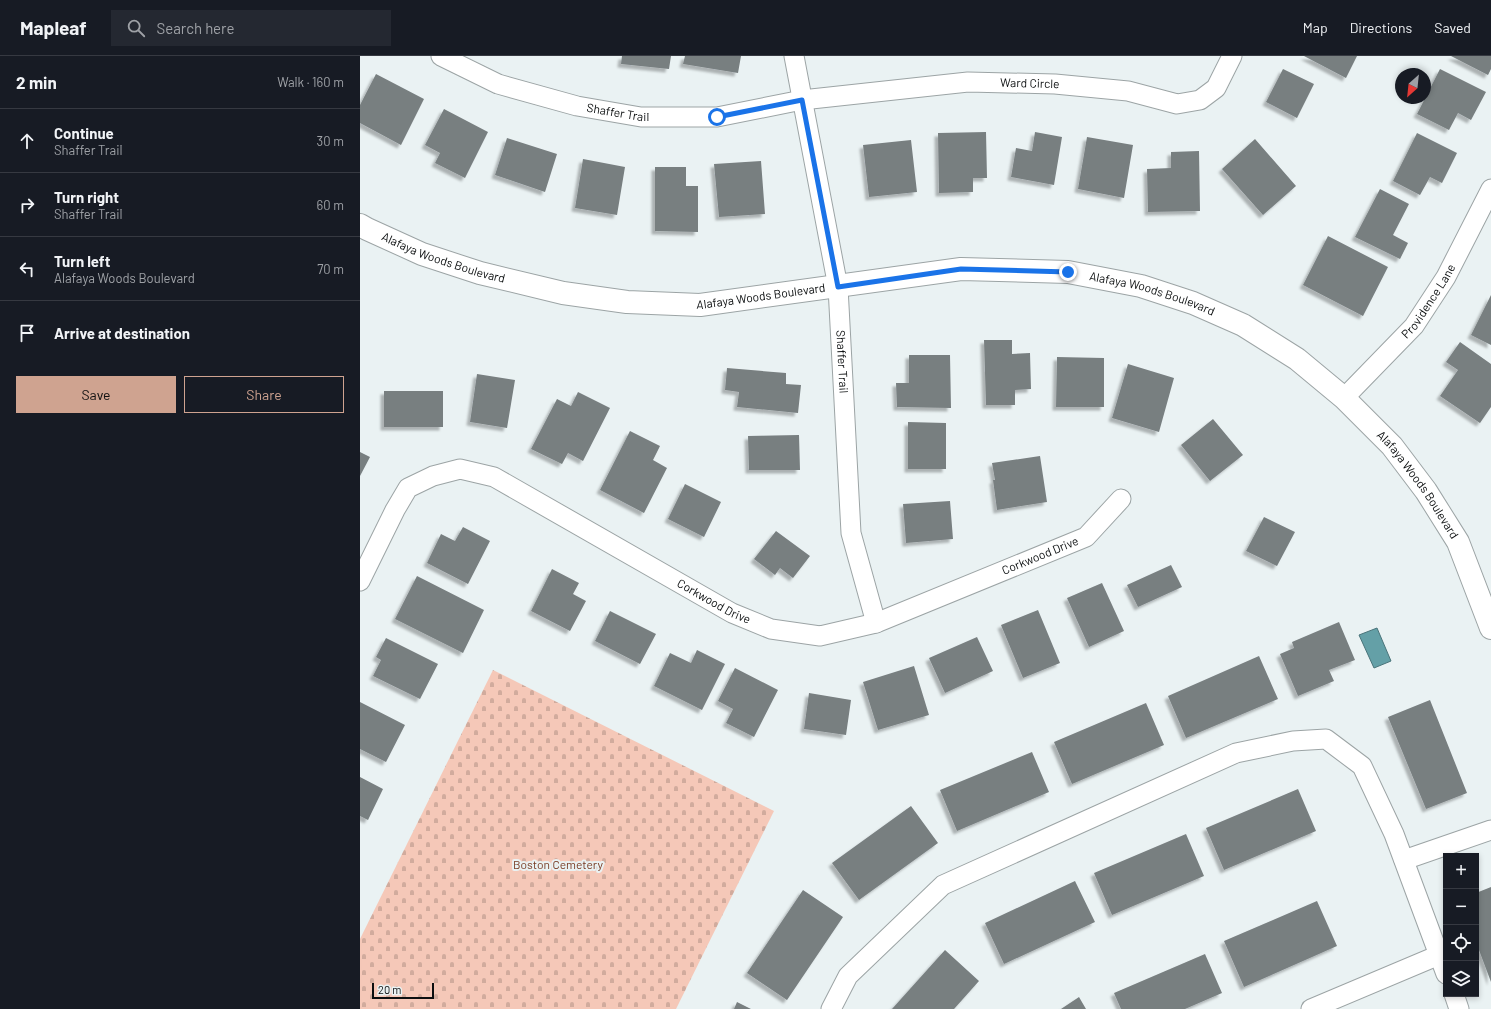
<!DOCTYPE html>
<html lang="en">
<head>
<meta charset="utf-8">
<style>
	body { margin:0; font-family:Barlow,sans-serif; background:#242831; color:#f1f3f6 }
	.controls { position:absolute; right:12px; bottom:12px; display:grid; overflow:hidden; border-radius:0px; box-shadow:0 2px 6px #0003 }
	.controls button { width:36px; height:36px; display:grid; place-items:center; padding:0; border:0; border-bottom:1px solid #363941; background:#171b24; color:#f1f3f6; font:20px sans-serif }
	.compass { position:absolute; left:1035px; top:12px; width:36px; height:36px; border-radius:50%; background:#171b24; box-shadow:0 2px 6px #0003; rotate:207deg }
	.scale { position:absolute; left:12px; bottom:10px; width:62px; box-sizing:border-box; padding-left:4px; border:2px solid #0c0f10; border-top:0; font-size:11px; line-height:14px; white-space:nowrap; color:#0c0f10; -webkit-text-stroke:3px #eaf2f3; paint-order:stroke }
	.stop { position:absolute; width:12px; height:12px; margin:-9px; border:3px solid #1a73e8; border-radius:50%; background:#fff }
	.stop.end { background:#1a73e8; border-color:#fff; box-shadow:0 1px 4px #0008 }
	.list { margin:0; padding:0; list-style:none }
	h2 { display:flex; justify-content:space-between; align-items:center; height:52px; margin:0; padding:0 16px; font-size:17px }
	h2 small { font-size:13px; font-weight:400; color:#9ea1a6 }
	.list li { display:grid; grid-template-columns:26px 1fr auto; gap:12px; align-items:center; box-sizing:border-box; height:64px; padding:0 16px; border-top:1px solid #363941 }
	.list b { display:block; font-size:15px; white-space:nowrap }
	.list p { margin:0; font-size:13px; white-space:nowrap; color:#9ea1a6 }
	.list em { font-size:13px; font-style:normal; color:#9ea1a6 }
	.actions { display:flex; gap:8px; padding:12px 16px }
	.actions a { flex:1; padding:9px 0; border:1px solid #cfa390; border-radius:0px; text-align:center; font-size:14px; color:#cfa390 }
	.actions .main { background:#cfa390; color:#111 }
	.icon { flex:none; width:22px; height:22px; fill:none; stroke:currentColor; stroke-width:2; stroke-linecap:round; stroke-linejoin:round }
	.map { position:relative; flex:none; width:1131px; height:953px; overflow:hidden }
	header { display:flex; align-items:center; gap:24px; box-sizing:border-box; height:56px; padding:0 20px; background:#171b24; border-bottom:1px solid #363941 }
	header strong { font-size:19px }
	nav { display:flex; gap:22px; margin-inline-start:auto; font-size:14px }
	.search { width:280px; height:36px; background:#242831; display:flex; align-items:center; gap:10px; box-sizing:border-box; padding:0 14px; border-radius:0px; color:#9ea1a6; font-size:15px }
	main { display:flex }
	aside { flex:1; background:#171b24 }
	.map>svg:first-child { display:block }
</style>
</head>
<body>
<header>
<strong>Mapleaf</strong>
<div class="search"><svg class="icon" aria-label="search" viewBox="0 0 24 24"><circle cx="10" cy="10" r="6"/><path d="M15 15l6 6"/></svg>Search here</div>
<nav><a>Map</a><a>Directions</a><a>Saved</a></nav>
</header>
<main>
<aside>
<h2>2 min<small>Walk · 160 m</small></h2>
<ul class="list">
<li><svg class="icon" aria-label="ahead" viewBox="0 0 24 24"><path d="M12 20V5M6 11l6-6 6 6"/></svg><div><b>Continue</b><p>Shaffer Trail</p></div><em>30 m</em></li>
<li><svg class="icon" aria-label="right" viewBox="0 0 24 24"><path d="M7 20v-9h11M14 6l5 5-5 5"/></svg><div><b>Turn right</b><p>Shaffer Trail</p></div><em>60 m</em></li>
<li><svg class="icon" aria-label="left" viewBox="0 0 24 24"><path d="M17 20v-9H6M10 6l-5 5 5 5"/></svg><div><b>Turn left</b><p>Alafaya Woods Boulevard</p></div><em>70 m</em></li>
<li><svg class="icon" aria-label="arrive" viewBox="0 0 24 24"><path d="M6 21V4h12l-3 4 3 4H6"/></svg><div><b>Arrive at destination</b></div></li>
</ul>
<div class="actions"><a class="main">Save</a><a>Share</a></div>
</aside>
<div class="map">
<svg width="1131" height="953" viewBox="0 0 1131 953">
	<defs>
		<pattern id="cemetery-stones" width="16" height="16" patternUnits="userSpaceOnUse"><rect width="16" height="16" fill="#f5c8b8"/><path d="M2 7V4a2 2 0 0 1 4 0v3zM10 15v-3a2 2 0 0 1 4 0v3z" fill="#d1ab9d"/></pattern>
		<filter id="shadow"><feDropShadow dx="-3.5" dy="3.5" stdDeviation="1" flood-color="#0004"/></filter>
	</defs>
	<rect width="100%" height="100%" fill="#eaf2f3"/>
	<path fill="url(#cemetery-stones)" d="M133,614L414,755L316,953H0V883Z"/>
	<path fill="#64a0a7" stroke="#4a747a" d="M1017,572L1031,605L1014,612L999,579Z"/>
	<path fill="#787f80" filter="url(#shadow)" d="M262,0H311L309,13L261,8Z
		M325,0H381L378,17L323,8Z
		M944,0H997L986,22Z
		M1091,0H1131V13L1128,19Z
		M923,13L954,28L937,62L906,46Z
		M1080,13L1126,36L1111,64L1098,57L1089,74L1057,58Z
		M16,18L64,43L41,89L0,67V49Z
		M84,53L128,76L105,122L75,107L80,97L65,89Z
		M626,76L627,122H613V136L579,137L578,77Z
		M675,76L702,81L694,129L651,121L656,92L672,95Z
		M1057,77L1097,97L1082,127L1070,121L1060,139L1033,125Z
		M727,81L773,89L764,142L718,133Z
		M147,82L197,98L185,136L135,119Z
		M895,83L936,130L903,159L862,113Z
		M551,84L557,136L509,141L503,89Z
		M839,95L840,155L788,156L787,113L811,112V96Z
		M223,103L265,111L257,159L215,152Z
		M401,105L405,158L359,161L354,108Z
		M295,111H326V130H338V176L295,175Z
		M1020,133L1049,148L1033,179L1048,187L1040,203L995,181Z
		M968,180L1028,211L1003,260L943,229Z
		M1131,239V289L1111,279Z
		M624,284H652V298L670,297L671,333L655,334V349H626Z
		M1100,286L1131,308V351L1120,367L1080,340L1098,314L1086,306Z
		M549,299H590L591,352L537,351L536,327H549Z
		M697,301L744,302V351H696Z
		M768,308L814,322L799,376L752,362Z
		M367,312L426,317V328L441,329L438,357L377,351L379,336L365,334Z
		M117,318L155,324L147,372L110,366Z
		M24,335H83V371H24Z
		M218,336L250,352L223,405L208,397L202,408L171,393L197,343L211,350Z
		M853,363L883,399L850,425L821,389Z
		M548,366L586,367V413H548Z
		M270,375L300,390L293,404L307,412L284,457L240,434Z
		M439,379L440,414H389L388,380Z
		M0,396L10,401L0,420Z
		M680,400L687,446L637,454L633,424H635L632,407Z
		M325,428L361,446L344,481L308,463Z
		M590,445L593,483L546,487L543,448Z
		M904,461L935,476L917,510L886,495Z
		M103,471L130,485L108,528L67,507L81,478L95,485Z
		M416,475L450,500L433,522L420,512L415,519L394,503Z
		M811,509L822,531L778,551L767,529Z
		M192,513L219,527L213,538L226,545L210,575L171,555Z
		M57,520L124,554L103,597L35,563Z
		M742,527L764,575L729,591L707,542Z
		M678,554L700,607L663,622L641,569Z
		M250,555L296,578L280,608L235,585Z
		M979,566L995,604L969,614L974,625L938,640L920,598L934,592L932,586Z
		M617,581L633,615L585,637L569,602Z
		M26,582L78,608L60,643L13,620L21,604L16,601Z
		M337,594L365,608L342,654L294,630L310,597L331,607Z
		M899,600L918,643L826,682L808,640Z
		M554,610L569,659L518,674L503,626Z
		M375,612L418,634L394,681L366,667L373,653L358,645Z
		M449,637L491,644L486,679L444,673Z
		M1070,644L1107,737L1066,753L1028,661Z
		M0,646L45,669L26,706L0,693Z
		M786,647L804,689L712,728L694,686Z
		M672,696L689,736L597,775L580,734Z
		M0,721L23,733L8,764L0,760Z
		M938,733L956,775L864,814L846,772Z
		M551,750L578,787L499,844L472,807Z
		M826,778L844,820L752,859L734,817Z
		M715,825L735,866L644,908L625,867Z
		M1131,831V926L1116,886V837Z
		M443,834L483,861L427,944L387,917Z
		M957,845L977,890L884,931L864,885Z
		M585,894L619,925L594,953H532Z
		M845,898L862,937L825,953H761L754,937Z
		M719,941L726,953H701Z
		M377,946L391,953H374Z"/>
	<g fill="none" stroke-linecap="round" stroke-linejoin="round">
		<g stroke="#9ca4a5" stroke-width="21">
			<g id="street">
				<path id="s1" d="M81,0L138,28L217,50L281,61H357L442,44L608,26L695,28L768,35L817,48L840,44L856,32L872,0"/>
				<path id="s2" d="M434,0L478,231L491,477L516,567"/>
				<path id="s3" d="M984,342L1054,270L1086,221L1131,133"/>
				<path id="s4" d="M0,525L35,454L48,432L73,420L100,413L134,421L372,557L411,573L460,580L516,567L726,481L761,443"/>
				<path d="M1044,804L1131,774"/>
				<path d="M1094,938L1099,953"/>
				<path d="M471,953L488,920L583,829L876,697L933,685L966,683L1002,710L1034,778L1086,918"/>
				<path d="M951,953L1079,899"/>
			</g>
		</g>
		<g stroke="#9ca4a5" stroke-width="24">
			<g id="secondary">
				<path id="s5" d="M0,169L7,173L62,198L120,217L203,237L267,246L340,249L601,213L708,216L781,230L833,247L883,269L937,303L984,342L1032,390L1066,435L1098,486L1131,572"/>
			</g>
		</g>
		<use href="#street" stroke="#fff" stroke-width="19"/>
		<use href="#secondary" stroke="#fff" stroke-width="22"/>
	</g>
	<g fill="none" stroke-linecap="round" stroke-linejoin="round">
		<path stroke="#1a73e8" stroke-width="5" d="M357,61L442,44L478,231L601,213L708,216"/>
	</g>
	<g text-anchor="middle" stroke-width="4" stroke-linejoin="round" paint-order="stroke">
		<g font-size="12" fill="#0c0f10" stroke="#eaf2f3">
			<text dy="4" stroke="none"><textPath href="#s1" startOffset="602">Ward Circle</textPath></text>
			<text dy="4" stroke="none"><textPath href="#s1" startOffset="187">Shaffer Trail</textPath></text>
			<text dy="4" stroke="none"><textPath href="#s5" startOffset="90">Alafaya Woods Boulevard</textPath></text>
			<text dy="4" stroke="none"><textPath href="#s5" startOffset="810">Alafaya Woods Boulevard</textPath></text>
			<text dy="4" stroke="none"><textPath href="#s5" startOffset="414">Alafaya Woods Boulevard</textPath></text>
			<text dy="4" stroke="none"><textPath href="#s3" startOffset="129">Providence Lane</textPath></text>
			<text dy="4" stroke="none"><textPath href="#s2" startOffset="310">Shaffer Trail</textPath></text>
			<text dy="4" stroke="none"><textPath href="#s5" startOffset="1146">Alafaya Woods Boulevard</textPath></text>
			<text dy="4" stroke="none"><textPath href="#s4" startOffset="796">Corkwood Drive</textPath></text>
			<text dy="4" stroke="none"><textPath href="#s4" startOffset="448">Corkwood Drive</textPath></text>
		</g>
		<g font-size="12" fill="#783b23" stroke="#eaf2f3">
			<text x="198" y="813">Boston Cemetery</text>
		</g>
	</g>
</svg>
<div class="controls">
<button>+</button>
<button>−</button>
<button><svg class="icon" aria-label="locate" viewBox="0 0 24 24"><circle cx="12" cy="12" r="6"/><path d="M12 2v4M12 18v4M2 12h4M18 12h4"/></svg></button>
<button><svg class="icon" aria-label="layers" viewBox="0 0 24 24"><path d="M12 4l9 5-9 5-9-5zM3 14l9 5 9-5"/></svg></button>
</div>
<svg class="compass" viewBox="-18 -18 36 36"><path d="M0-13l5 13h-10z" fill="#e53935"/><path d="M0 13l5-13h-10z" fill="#9ea1a6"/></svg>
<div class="scale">20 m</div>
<div class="stop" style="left:357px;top:61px"></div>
<div class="stop end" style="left:708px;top:216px"></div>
</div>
</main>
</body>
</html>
